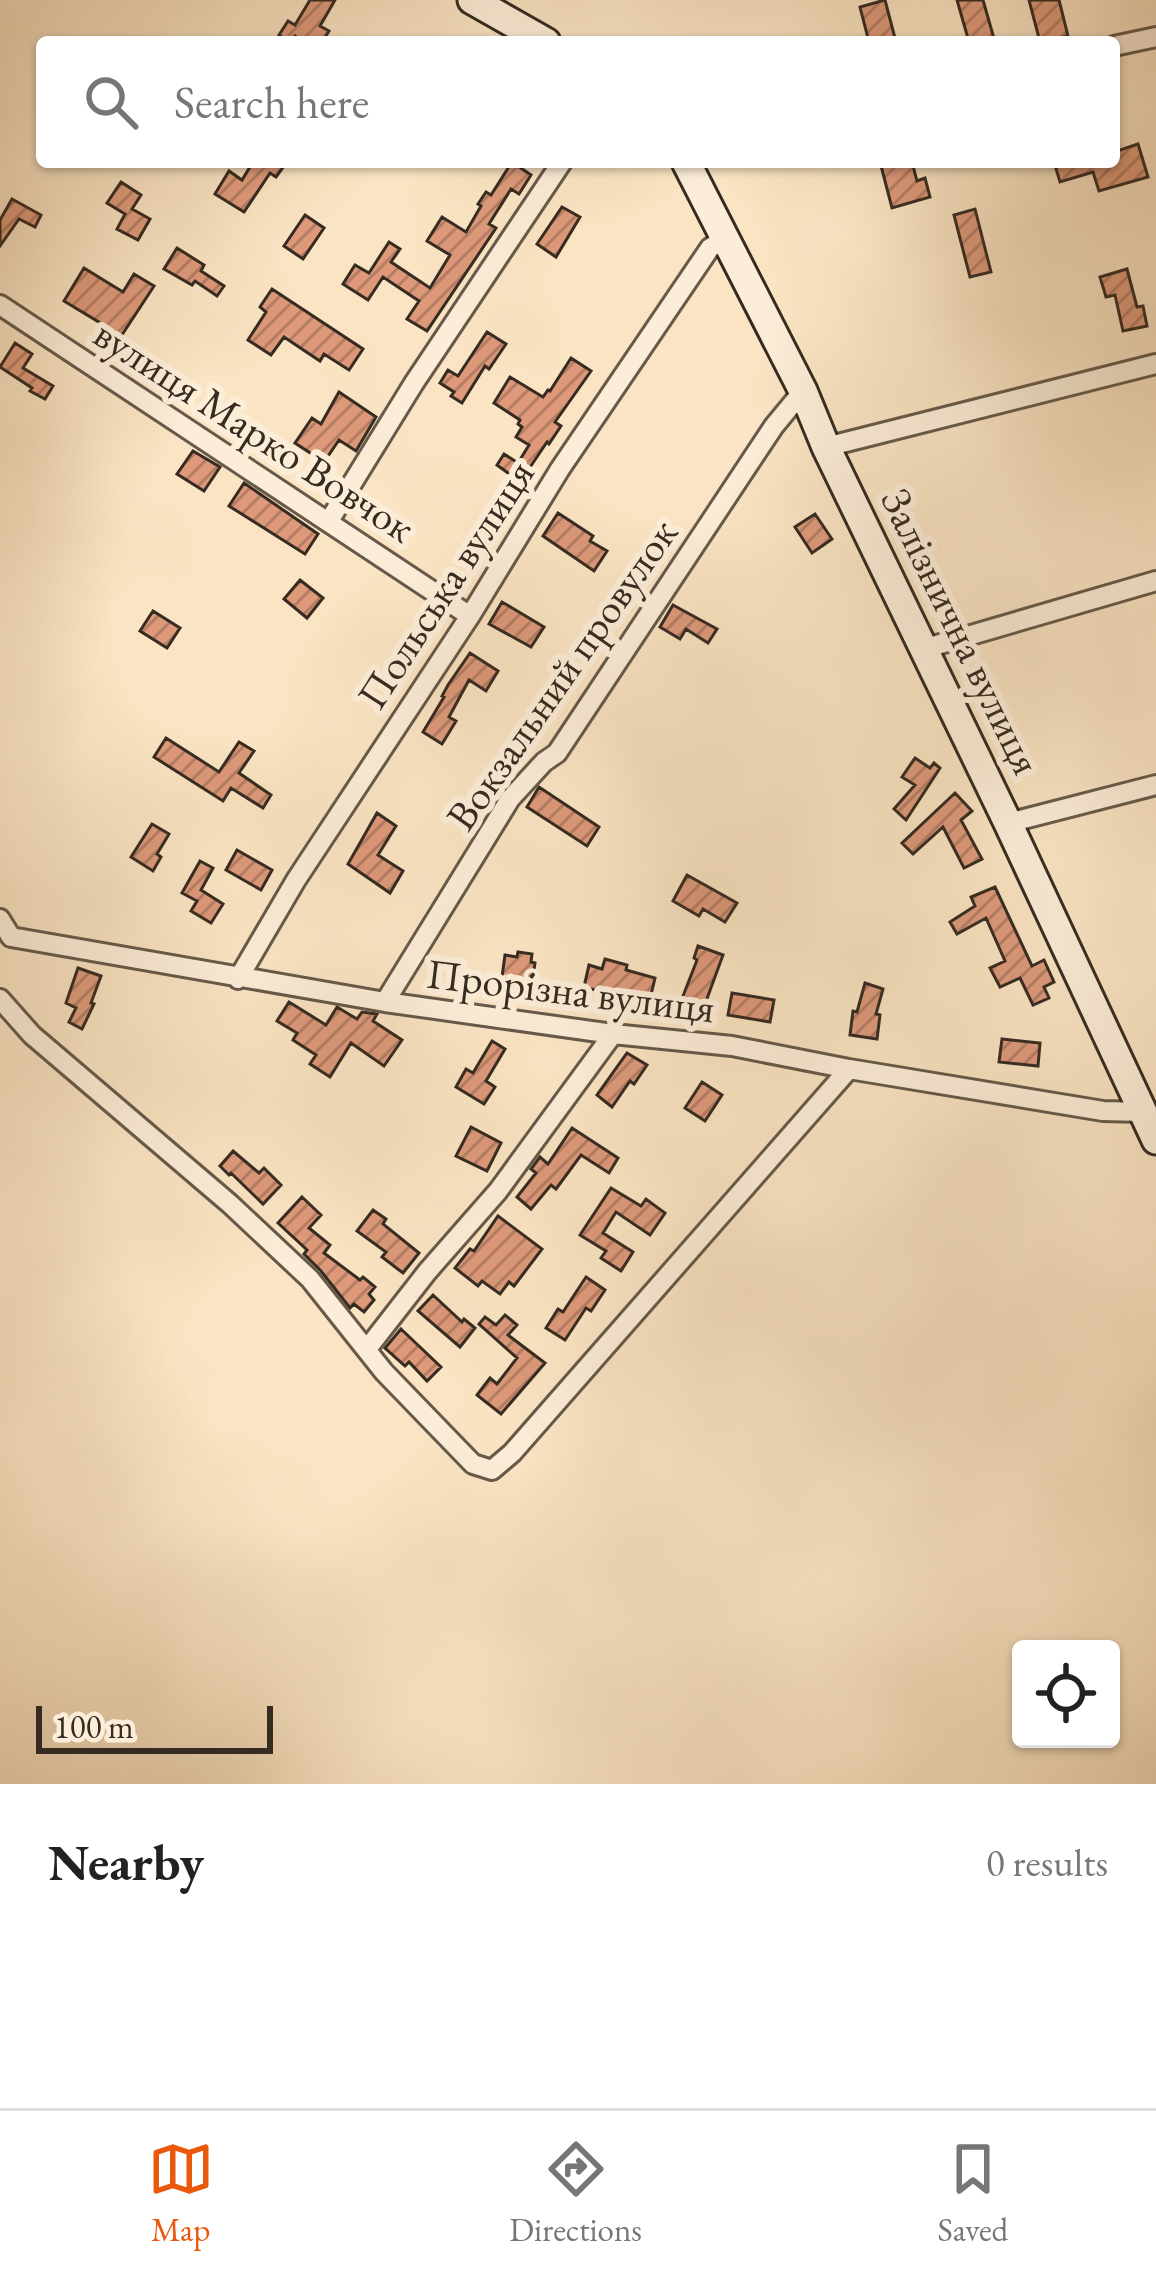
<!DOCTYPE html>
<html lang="en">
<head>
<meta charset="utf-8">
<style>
	body { margin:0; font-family:"EB Garamond",serif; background:#f2f2f2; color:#222 }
	.controls { position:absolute; right:36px; bottom:36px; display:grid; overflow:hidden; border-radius:12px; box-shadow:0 3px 9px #0004 }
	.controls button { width:108px; height:108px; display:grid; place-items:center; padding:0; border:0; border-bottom:3px solid #e0e0e0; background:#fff; color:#222; font:60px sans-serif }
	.scale { position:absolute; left:36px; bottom:30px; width:237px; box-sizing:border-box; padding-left:12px; border:6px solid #352b21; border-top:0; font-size:33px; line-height:42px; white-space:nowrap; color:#352b21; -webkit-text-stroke:9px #fcedd8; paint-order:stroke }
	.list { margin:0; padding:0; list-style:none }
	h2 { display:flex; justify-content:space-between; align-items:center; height:156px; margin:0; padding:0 48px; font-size:51px }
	h2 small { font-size:39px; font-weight:400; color:#767676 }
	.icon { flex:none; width:66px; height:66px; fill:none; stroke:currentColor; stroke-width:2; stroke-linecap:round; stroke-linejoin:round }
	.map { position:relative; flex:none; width:1156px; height:1784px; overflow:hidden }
	.search { position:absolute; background:#fff; box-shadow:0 3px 9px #0004; left:36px; right:36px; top:36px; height:132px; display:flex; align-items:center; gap:30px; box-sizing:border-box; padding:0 42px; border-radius:12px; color:#767676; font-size:45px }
	.sheet { height:324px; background:#fff }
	nav { display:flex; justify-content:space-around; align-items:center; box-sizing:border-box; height:168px; border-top:3px solid #e0e0e0; background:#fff; font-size:33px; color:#767676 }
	nav a { display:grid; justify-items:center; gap:6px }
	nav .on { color:#ea580c }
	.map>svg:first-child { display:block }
</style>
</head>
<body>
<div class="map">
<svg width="1156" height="1784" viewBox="0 0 1156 1784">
	<defs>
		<pattern id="building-hatch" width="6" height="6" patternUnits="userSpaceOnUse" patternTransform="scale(3)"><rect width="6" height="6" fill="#dd997a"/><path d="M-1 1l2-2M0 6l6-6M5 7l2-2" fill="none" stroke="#b47d64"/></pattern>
	</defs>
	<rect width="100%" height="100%" fill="#fae4c3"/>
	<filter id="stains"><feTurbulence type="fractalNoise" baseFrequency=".00167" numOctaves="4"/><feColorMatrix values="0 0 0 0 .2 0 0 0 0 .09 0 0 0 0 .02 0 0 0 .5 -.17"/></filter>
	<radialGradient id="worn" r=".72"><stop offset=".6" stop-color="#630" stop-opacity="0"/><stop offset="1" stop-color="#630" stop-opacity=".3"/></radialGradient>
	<path fill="url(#building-hatch)" stroke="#352b21" stroke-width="3" d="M310,0H335L320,26L329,31L322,42H304L295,36L289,42L279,35L288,21L295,25Z
		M885,0L896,42H869L860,7Z
		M957,0H983L995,42H969Z
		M1029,0H1059L1068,36L1040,42Z
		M1138,144L1148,177L1099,191L1093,172L1060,182L1054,162H1114V152Z
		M253,162H287L276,177L270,173L244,212L215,194L229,171L242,180Z
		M512,162L531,175L519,194L511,189L489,224L496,228L427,331L407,319L419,301L383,277L368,300L343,284L355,265L369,273L389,242L400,249L391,262L430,288L450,255L427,241L442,217L466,232L481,206L478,204L486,192L491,195Z
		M880,162H912L917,181L925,178L930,197L892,208Z
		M121,182L141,195L132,209L150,219L138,240L117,229L125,214L107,203Z
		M12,199L41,215L35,227L19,219L0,246V220Z
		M562,207L580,217L556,257L537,244Z
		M975,209L991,272L970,277L954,215Z
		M305,215L324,228L303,259L284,246Z
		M177,248L204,265L201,271L224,286L217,296L195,281L192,285L164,269Z
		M84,268L123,292L134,274L154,286L118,341L99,328L102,324L64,301Z
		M1127,269L1137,307L1143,306L1147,326L1123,331L1115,295L1106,297L1100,277Z
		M272,289L363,349L349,370L324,354L320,361L284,337L271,355L248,340L266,312L260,307Z
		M487,332L506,344L489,369L485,366L462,403L451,396L454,392L440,383L448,370L458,376Z
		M15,343L32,354L23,368L53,386L45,399L30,391L32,388L0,367Z
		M571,358L591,371L555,422L561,426L549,444L547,442L510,497L501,491L511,475L497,465L504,454L518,463L529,445L516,437L522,427L518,424L520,420L494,403L510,377L543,397L548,390L550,391Z
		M339,392L376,417L356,451L339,440L324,462L295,443L312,418L321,424Z
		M193,451L220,467L204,491L177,474Z
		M244,483L318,534L305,554L229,506Z
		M558,513L593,536L590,541L607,551L594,571L543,536Z
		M815,514L832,539L812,553L795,527Z
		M300,580L323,598L307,618L284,599Z
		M502,602L544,627L531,647L489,624Z
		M673,605L717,629L708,643L686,629L680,639L660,627Z
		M153,611L180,628L167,648L140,631Z
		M470,653L498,671L486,691L469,680L449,717L456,721L442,744L423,732L444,697L442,696L448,685Z
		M166,738L219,772L239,742L254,751L239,773L271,795L263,808L231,788L223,801L154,757Z
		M915,758L930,768L934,763L940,768L906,820L894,809L915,785L902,777Z
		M539,787L599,827L587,846L527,807Z
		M955,793L972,811L961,820L982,859L964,868L943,827L913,854L902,843Z
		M377,813L396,826L378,855L403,871L390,893L348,864Z
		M152,824L169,834L157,854L161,857L153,871L131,857Z
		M237,850L272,870L261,890L226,870Z
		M200,861L213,868L201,890L223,904L211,923L191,911L197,901L182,893Z
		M687,875L737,903L725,922L703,909L699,916L673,901Z
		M995,887L1032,966L1044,960L1054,982L1044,987L1049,998L1033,1005L1020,978L1000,987L990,968L1005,961L986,918L957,934L950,922L975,906L971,897Z
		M698,946L723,955L705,1004L683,996L697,960L694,958Z
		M518,952L532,954L531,962L535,963L531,990L515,988L516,979L502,977L505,955L517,957Z
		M605,959L627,965L626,970L655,978L650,999L616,990L614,995L584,987L589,965L602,969Z
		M78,968L101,976L91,1003L94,1004L82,1029L69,1022L76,1008L66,1003Z
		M865,983L883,989L876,1014L880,1015L877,1039L850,1035L853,1011L857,1012Z
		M732,993L774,1000L770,1022L728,1015Z
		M289,1002L326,1025L337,1007L357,1019L362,1012L377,1014L373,1021L402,1040L384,1066L351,1043L330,1077L310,1064L316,1055L293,1040L297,1033L277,1021Z
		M1002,1039L1040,1043L1038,1066L999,1062Z
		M492,1041L505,1049L486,1081L495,1087L484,1104L456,1087L466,1069L473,1073Z
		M627,1053L647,1065L634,1084L630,1081L612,1107L597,1095Z
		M702,1082L722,1095L705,1121L685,1108Z
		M471,1127L501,1143L487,1171L456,1156Z
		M572,1128L618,1158L609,1173L581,1155L556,1189L551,1185L531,1209L517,1197L536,1173L531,1169L540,1157L548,1164Z
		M233,1151L259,1173L264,1168L281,1185L263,1204L231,1173L229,1175L220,1166Z
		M611,1188L641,1206L646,1199L665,1213L650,1235L616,1212L603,1233L633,1252L621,1271L601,1258L606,1251L580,1235Z
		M302,1197L321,1215L309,1228L330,1245L324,1253L360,1280L363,1277L375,1287L369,1294L374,1300L364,1312L354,1304L350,1308L321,1271L304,1254L307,1250L278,1223Z
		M373,1210L386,1219L383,1224L419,1253L403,1273L382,1257L386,1252L357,1231Z
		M498,1216L542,1249L514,1286L509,1282L500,1294L482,1281L478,1286L455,1268L470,1249L474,1251Z
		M586,1277L605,1290L591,1311L586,1308L565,1340L546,1328L558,1309L563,1312Z
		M433,1295L462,1322L464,1319L475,1328L460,1347L418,1311Z
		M505,1315L517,1325L508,1335L545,1363L501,1414L477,1395L490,1378L497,1384L517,1358L479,1324L485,1317L496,1325Z
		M401,1329L441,1367L427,1381L409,1362L405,1366L385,1348Z"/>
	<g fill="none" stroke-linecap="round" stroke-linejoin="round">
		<g stroke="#66594a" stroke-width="24">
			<path id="street" d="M1114,46L1156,37
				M0,305L470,616
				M826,447L1156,364
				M329,521L414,383L562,162
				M923,649L1156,581
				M1008,823L1156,785
				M0,919L11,937L385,1002L613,1034L732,1046L849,1069L1103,1111L1143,1112
				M238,979L296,880L470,616L560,469L710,248L725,238
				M0,999L32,1035L230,1204L310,1279L384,1372L473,1464L492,1470L512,1453L849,1069
				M385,1002L510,799L544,762L557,753L774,426L803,391
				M367,1349L427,1272L498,1191L613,1034"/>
		</g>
		<g stroke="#352b21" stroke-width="33">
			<path id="secondary" d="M472,0L546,42
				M686,162L803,391L826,447L1008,823L1156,1140"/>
		</g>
		<use href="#street" stroke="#fcedd8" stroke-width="18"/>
		<use href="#secondary" stroke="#fcedd8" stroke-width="27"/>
	</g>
	<g text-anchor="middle" stroke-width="12" stroke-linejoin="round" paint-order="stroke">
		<g font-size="42" fill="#352b21" stroke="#fcedd8">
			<text transform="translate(255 430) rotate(33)" y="15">вулиця Марко Вовчок</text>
			<text transform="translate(445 584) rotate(-57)" y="15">Польська вулиця</text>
			<text transform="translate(962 631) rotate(64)" y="15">Залізнична вулиця</text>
			<text transform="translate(561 674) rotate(-55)" y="15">Вокзальний провулок</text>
			<text transform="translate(571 990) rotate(7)" y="15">Прорізна вулиця</text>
		</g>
	</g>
	<rect width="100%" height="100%" filter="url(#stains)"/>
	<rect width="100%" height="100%" fill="url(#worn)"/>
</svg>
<div class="controls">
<button><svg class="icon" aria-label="locate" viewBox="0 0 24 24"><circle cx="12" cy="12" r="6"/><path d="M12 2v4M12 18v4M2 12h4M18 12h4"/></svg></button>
</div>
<div class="scale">100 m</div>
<div class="search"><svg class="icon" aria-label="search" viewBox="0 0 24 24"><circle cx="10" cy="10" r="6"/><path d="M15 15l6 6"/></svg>Search here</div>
</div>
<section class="sheet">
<h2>Nearby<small>0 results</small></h2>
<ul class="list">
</ul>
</section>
<nav>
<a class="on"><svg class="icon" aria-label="map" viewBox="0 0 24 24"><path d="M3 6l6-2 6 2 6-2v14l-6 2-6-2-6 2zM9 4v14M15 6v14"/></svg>Map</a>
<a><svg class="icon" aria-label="directions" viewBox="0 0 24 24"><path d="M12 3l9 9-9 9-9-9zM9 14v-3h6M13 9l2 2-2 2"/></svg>Directions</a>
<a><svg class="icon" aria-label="saved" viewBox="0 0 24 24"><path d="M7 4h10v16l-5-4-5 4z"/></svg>Saved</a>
</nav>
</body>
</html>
